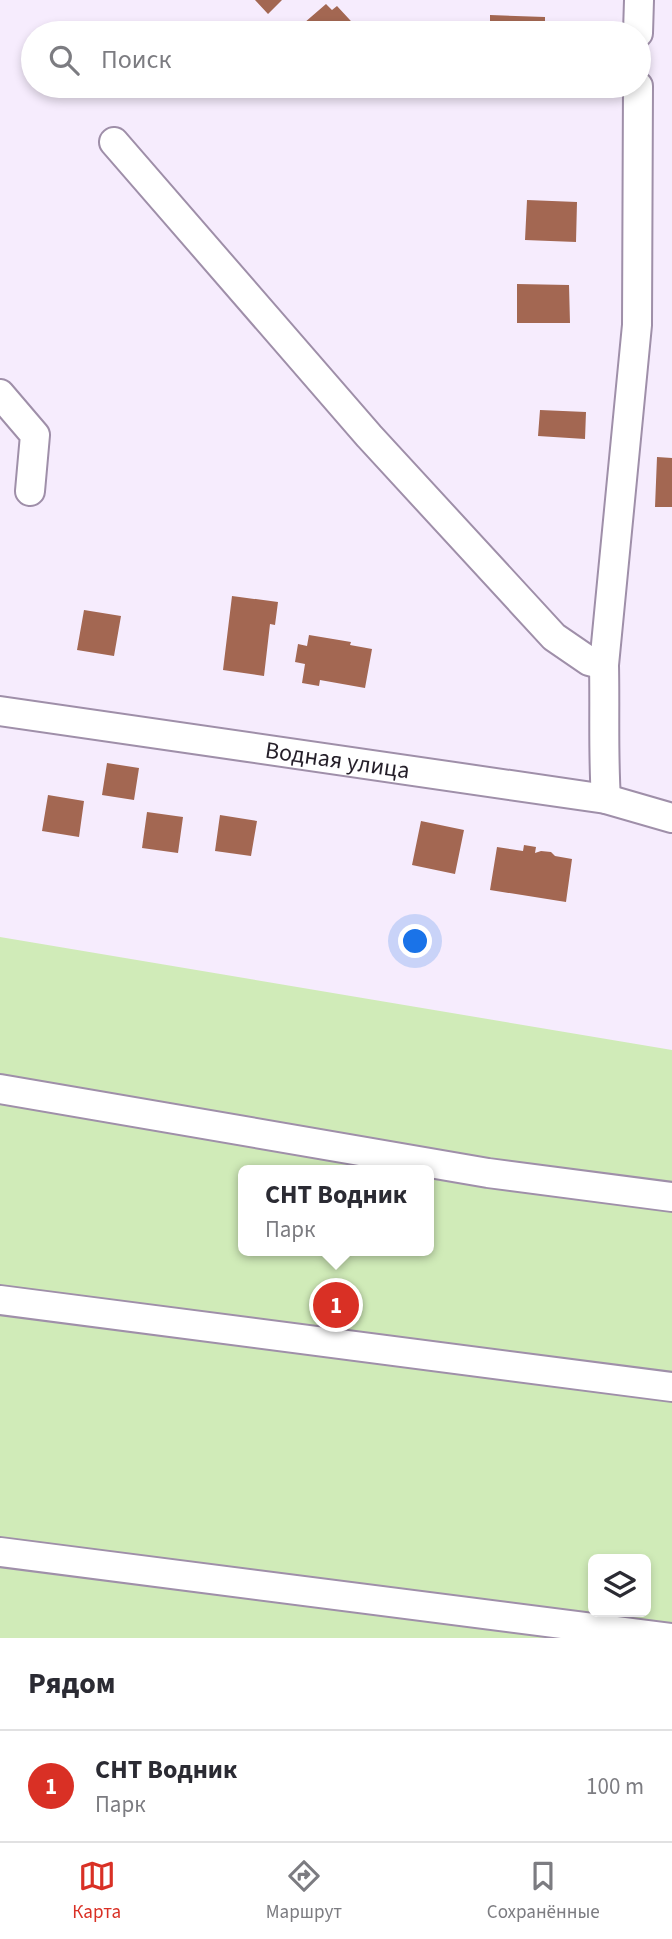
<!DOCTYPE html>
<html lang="ru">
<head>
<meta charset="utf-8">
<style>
	body { margin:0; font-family:"Source Sans 3",sans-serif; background:#f2f2f3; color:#2b2b33 }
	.controls { position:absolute; right:21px; bottom:21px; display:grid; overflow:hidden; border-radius:10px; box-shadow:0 4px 10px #0003 }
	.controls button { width:63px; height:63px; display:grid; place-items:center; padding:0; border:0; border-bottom:2px solid #e1e1e2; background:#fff; color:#2b2b33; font:35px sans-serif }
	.you { position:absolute; left:416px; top:942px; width:24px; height:24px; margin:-18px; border:5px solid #fff; border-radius:50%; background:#1a73e8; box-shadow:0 0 0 10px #1a73e833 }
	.badge { display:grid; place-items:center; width:46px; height:46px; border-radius:50%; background:#d93025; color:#fff; font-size:23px; font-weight:700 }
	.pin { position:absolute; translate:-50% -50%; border:4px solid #fff; box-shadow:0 2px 7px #0006 }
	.popup { position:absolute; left:238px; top:1165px; width:196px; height:91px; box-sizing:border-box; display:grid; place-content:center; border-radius:10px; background:#fff; filter:drop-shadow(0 2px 5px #0005); font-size:23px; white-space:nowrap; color:#7c7c81 }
	.popup b { font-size:26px; color:#2b2b33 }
	.popup::after { content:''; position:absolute; left:50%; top:100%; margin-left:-14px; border:14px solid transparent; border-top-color:#fff }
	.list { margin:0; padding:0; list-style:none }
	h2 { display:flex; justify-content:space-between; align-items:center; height:91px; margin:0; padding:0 28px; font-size:30px }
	h2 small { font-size:23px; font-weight:400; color:#7c7c81 }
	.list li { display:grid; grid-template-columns:46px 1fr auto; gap:21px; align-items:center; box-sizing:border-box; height:112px; padding:0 28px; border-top:2px solid #e1e1e2 }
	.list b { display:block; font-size:26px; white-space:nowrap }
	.list p { margin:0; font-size:23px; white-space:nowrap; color:#7c7c81 }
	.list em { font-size:23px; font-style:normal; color:#7c7c81 }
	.icon { flex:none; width:38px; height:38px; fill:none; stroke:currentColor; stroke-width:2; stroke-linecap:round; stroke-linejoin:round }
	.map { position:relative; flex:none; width:672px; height:1638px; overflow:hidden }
	.search { position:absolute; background:#fff; box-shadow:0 4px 10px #0003; left:21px; right:21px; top:21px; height:77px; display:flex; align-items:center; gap:18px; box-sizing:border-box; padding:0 24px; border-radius:38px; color:#7c7c81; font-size:26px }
	.sheet { height:203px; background:#fff }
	nav { display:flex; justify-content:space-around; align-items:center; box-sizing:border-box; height:98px; border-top:2px solid #e1e1e2; background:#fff; font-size:19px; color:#7c7c81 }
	nav a { display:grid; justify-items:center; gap:4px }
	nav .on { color:#d93025 }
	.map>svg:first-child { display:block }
</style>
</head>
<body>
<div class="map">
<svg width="672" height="1638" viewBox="0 0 672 1638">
	<rect width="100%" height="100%" fill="#f6ecfd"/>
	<path fill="#d0ebb8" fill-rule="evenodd" d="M0,937L672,1050V1638H0ZM243,1170H429V1251H243ZM593,1559H646V1612H593Z"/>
	<path fill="#a36752" d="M255,0H282L268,14Z
		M326,4L332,10L337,6L362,33H313L304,23Z
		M490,15L545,17V33H463V26H490Z
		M527,200L577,202L576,242L525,240Z
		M517,284L569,285L570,323H517Z
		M540,410L586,412L585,439L538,436Z
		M657,457L672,458V507H655Z
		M232,596L278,602L275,625L270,624L264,676L223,670Z
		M84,610L121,616L114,656L77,650Z
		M309,635L351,642L350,645L372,649L365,688L320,680L319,686L302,683L305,664L295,662L298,644L307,646Z
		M107,763L139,768L134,800L102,795Z
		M48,795L84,801L79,837L42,831Z
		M147,812L183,817L178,853L142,848Z
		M220,815L257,821L251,856L215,851Z
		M421,821L464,830L455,874L412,865Z
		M524,845L536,847L535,853L541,851L551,852L555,856L572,859L566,902L490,890L497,847L523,851Z"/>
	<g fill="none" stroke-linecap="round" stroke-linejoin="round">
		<g stroke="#9f8fa9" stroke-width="32">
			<g id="minor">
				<path d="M638,33L639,0"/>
				<path d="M114,142L369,436L554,637L589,661L604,665"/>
				<path d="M0,394L35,435L30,491"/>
				<path id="s1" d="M0,711L606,799L672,818"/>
				<path d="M606,799C603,754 605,710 604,665L637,325L638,86"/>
				<path d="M0,1089L488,1173L672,1197"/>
				<path d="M0,1300L672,1387"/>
				<path d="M0,1552L671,1638"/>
			</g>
		</g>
		<use href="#minor" stroke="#fff" stroke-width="28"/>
	</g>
	<g text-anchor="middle" stroke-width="5" stroke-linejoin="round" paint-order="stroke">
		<g font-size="24" fill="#251f29" stroke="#fefefe">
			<text dy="8" stroke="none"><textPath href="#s1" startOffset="341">Водная улица</textPath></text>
		</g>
	</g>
</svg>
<div class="controls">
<button><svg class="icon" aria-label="layers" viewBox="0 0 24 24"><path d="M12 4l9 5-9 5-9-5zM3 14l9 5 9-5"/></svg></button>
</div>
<div class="you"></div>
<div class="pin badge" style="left:336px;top:1305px">1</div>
<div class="popup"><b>СНТ Водник</b>Парк</div>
<div class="search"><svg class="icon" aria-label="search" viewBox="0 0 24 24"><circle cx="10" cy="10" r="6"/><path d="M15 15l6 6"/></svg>Поиск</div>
</div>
<section class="sheet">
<h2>Рядом<small></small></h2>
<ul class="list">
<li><span class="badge">1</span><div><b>СНТ Водник</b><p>Парк</p></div><em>100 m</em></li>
</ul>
</section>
<nav>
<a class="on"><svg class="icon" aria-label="map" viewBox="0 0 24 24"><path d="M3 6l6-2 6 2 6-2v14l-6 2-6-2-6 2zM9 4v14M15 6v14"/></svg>Карта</a>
<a><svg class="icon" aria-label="directions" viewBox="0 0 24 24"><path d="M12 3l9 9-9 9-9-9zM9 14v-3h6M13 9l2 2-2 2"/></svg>Маршрут</a>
<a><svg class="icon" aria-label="saved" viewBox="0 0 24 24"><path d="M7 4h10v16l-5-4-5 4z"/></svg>Сохранённые</a>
</nav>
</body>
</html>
